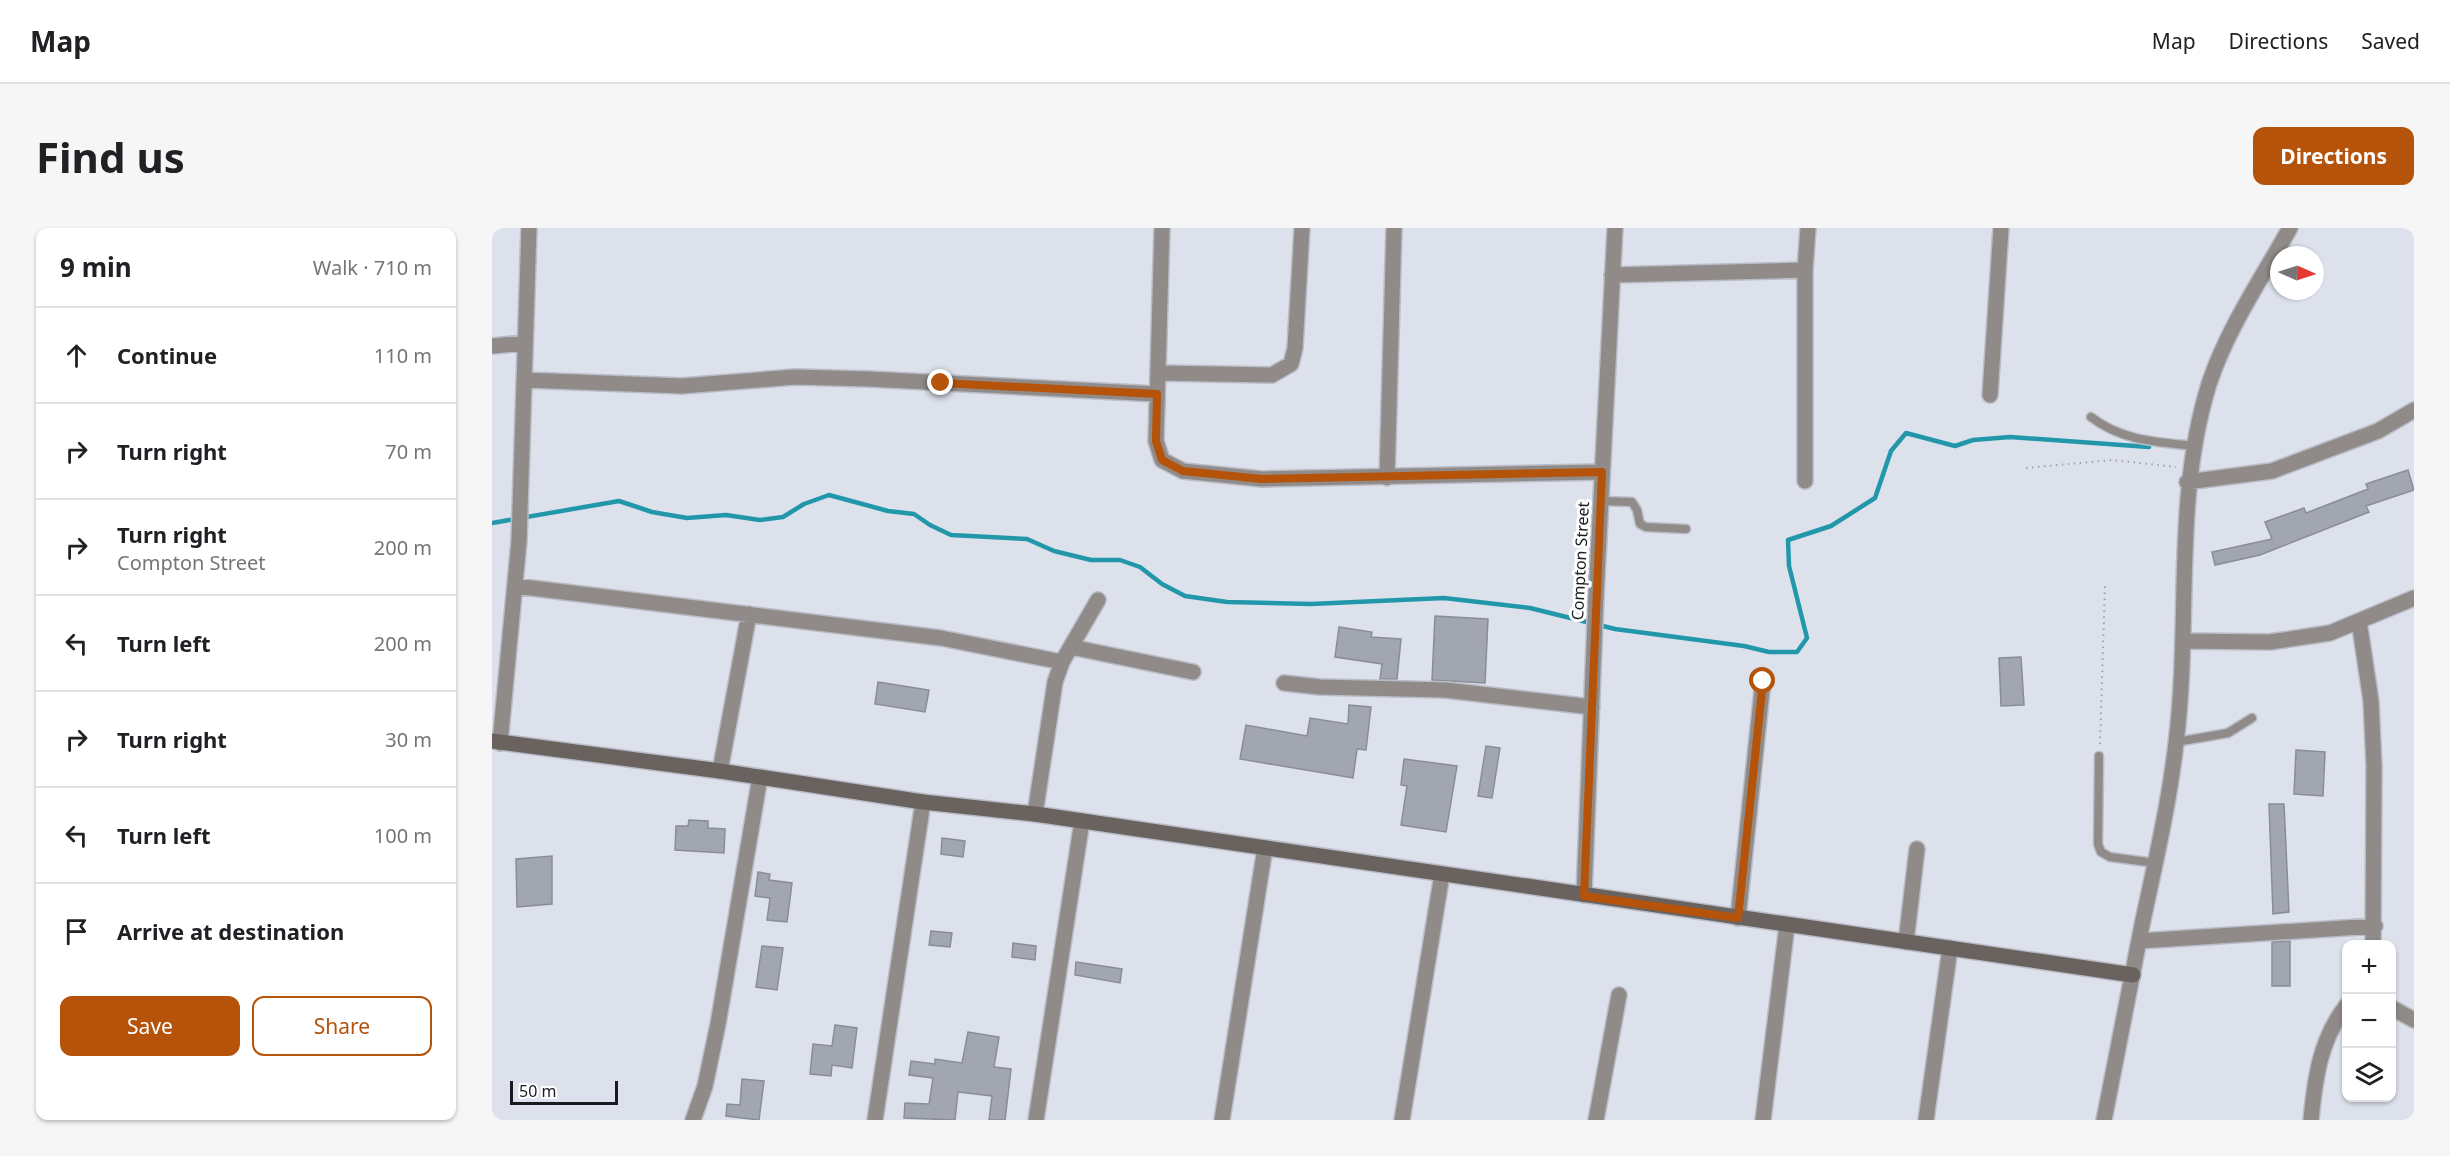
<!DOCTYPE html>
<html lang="en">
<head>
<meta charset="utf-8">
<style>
	body { margin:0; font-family:"Noto Sans",sans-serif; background:#f6f6f6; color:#202124 }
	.controls { position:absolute; right:18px; bottom:18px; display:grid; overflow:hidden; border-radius:12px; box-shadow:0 2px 4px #0004 }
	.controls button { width:54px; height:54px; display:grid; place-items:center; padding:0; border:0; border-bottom:2px solid #e0e0e0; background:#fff; color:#202124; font:30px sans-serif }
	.compass { position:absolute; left:1778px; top:18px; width:54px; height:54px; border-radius:50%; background:#fff; box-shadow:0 2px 4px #0004; rotate:93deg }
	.scale { position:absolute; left:18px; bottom:15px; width:108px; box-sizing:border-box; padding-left:6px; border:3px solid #191b1f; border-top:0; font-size:16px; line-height:21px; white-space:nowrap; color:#191b1f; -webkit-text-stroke:4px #fff; paint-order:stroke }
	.stop { position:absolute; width:18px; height:18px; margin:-14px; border:4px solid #b45309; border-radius:50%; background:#fff }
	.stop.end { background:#b45309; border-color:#fff; box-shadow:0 2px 6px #0008 }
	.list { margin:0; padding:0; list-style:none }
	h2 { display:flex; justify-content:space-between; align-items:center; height:78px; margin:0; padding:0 24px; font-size:26px }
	h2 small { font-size:20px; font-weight:400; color:#757577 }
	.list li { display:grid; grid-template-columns:39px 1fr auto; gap:18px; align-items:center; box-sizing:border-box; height:96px; padding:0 24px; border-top:2px solid #e0e0e0 }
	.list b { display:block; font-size:22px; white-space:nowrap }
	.list p { margin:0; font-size:20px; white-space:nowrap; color:#757577 }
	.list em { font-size:20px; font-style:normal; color:#757577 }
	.actions { display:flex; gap:12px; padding:18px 24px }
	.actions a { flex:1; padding:14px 0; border:2px solid #b45309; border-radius:12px; text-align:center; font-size:21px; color:#b45309 }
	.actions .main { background:#b45309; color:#fff }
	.icon { flex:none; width:33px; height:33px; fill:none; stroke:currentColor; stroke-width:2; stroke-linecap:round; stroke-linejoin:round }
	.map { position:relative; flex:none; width:1922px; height:892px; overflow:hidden; border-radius:12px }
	header { display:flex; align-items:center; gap:36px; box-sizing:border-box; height:84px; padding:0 30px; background:#fff; border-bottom:2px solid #e0e0e0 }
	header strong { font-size:28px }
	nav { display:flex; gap:33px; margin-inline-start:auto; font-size:21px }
	.intro { display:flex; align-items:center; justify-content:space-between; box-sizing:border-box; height:144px; padding:0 36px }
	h1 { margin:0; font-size:42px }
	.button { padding:15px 27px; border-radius:12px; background:#b45309; color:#fff; font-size:21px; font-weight:700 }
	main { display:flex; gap:36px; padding:0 36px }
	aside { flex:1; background:#fff; border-radius:12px; box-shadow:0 2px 4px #0004 }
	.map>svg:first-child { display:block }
</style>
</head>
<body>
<header>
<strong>Map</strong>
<nav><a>Map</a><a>Directions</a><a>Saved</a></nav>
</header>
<div class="intro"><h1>Find us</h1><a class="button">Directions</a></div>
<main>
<aside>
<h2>9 min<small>Walk · 710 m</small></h2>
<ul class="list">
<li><svg class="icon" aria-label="ahead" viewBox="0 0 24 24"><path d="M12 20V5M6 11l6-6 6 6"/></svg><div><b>Continue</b></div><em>110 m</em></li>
<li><svg class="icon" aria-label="right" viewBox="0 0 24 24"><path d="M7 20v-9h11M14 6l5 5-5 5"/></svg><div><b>Turn right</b></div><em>70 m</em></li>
<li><svg class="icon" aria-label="right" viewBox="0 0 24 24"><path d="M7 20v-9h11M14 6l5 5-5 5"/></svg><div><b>Turn right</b><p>Compton Street</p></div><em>200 m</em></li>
<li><svg class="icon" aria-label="left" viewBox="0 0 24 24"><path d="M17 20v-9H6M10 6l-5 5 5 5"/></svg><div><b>Turn left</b></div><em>200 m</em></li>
<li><svg class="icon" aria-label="right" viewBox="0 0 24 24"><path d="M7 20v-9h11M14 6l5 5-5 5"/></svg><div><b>Turn right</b></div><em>30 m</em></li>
<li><svg class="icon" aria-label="left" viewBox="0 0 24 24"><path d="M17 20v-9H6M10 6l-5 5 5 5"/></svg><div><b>Turn left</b></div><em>100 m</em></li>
<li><svg class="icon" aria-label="arrive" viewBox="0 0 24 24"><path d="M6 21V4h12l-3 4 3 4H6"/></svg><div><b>Arrive at destination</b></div></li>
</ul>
<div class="actions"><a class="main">Save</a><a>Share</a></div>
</aside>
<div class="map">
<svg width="1922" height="892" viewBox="0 0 1922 892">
	<rect width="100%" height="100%" fill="#dce1ec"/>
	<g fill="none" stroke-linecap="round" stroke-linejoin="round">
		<path stroke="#2397aa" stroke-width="4.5" d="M0,295L127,273L160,284L195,290L234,287L268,292L291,289L312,276L337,267L396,283L422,286L438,297L459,307L535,311L562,323L599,332H628L648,339L670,356L693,368L735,374L819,376L952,370L1038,380L1123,401L1252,418L1277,424H1305L1315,410L1297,338L1296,312L1339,298L1383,270L1399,223L1414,205L1463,218L1481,212L1518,209L1657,219"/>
	</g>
	<path fill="#a2a6b1" stroke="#898d98" stroke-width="1.5" d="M1916,242L1922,262L1874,278L1877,284L1768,327L1723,337L1720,324L1780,311L1773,294L1812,280L1814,285L1876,261L1874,256Z
		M943,388L996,391L993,455L940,452Z
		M847,399L880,404L879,409L909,411L905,451H888L890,436L843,429Z
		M1529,429L1532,477L1509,478L1507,430Z
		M386,454L437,462L433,484L383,476Z
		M857,477L879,479L874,522L865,521L861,550L748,531L754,497L815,508L818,490L856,496Z
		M994,518L1008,520L1000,570L986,568Z
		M1804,522L1833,524L1831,568L1802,566Z
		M912,531L965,538L954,604L909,597L915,558L909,557Z
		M1777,576H1792L1797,684L1781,686Z
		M197,592L216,593V600L233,601L232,625L183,622L184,598H196Z
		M450,610L473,613L471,629L449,626Z
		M60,628V676L25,679L24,631Z
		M266,644L278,646L277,652L300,655L295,694L275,692L278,670L263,668Z
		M439,703L460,705L458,719L437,717Z
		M1798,713V758H1780V714Z
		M521,715L544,718L543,732L520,729Z
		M270,718L291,720L285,762L264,759Z
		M584,734L630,741L628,755L583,747Z
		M343,797L365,800L360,840L340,837L339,848L318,846L321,816L340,818Z
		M476,804L507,809L502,839L519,841L513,892H497L500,868L466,864L463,892L412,890L413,875L437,876L441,850L417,847L419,833L443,836V831L470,835Z
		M250,851L272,853L267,892L234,888L235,876L248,877Z"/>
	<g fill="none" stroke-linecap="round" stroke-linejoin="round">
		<g stroke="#b9bdc7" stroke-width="11">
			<path id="lane" d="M1599,189C1630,213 1665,214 1702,218
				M1109,273L1140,274L1145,282L1148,296L1154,299L1194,301
				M1684,514L1736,505L1760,490
				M1607,528L1606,616L1609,624L1618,629L1663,635"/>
		</g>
		<g stroke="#b9bdc7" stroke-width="18">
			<path id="street" d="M670,0L664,213L670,232L691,243L770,251L1110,244
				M1120,47L1313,42
				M0,118L33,115
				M666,145L780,147L799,136L803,120L810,0
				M33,152L190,158L303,149L377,151L665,166
				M1498,167L1509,0
				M895,250L902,0
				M1313,253V42L1316,0
				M1695,254L1780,243L1886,203L1922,182
				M23,358L449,410L570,434
				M1867,393L1879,473L1882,538L1881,716
				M1692,413L1778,414L1838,405L1922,370
				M579,419L701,444
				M792,455L828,459L953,462L1100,479
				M8,515L27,313L37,0
				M228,543L257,386
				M543,586L563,454L570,434L606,372
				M1092,667L1104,368L1123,0
				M1246,690L1271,453
				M1647,713L1883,698
				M1414,714L1425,621
				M1900,780L1922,792
				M201,892L213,858L226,796L268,549
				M383,892L431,574
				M544,892L590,593
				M730,892L773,620
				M910,892L950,646
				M1104,892L1127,767
				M1271,892L1295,697
				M1434,892L1458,720
				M1612,892C1625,827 1637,762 1650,697C1663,636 1677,576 1684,515C1699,395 1681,272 1717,156C1735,101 1770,50 1798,0
				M1819,892C1823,850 1828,812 1854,778"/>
		</g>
		<g stroke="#b9bdc7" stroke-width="18">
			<path id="secondary" d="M0,513L228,543L431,574L543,586L1641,747"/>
		</g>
		<path stroke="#9ea2ab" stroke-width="2" stroke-dasharray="1.5 4.5" stroke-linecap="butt" d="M1534,240L1620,232L1684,239
			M1608,516L1613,357"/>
		<use href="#lane" stroke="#908b88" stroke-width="8"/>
		<use href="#street" stroke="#908b88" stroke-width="15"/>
		<use href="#secondary" stroke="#69625e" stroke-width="15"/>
	</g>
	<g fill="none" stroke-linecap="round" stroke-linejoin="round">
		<path stroke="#b45309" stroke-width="8" d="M449,155L665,166L664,213L670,232L691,243L770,251L1110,244L1092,668L1246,690L1271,453"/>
	</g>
	<g text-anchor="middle" stroke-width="6" stroke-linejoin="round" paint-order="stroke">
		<g font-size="16" fill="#191b1f" stroke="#fff">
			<text transform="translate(1088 333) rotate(-87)" y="6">Compton Street</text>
		</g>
	</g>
</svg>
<div class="controls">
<button>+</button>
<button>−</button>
<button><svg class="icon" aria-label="layers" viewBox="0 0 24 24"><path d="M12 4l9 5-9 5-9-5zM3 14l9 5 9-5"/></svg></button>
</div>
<svg class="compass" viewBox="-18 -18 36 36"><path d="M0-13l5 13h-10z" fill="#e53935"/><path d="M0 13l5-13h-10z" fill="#757577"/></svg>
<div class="scale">50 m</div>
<div class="stop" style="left:1271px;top:453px"></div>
<div class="stop end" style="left:449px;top:155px"></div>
</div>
</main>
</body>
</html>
